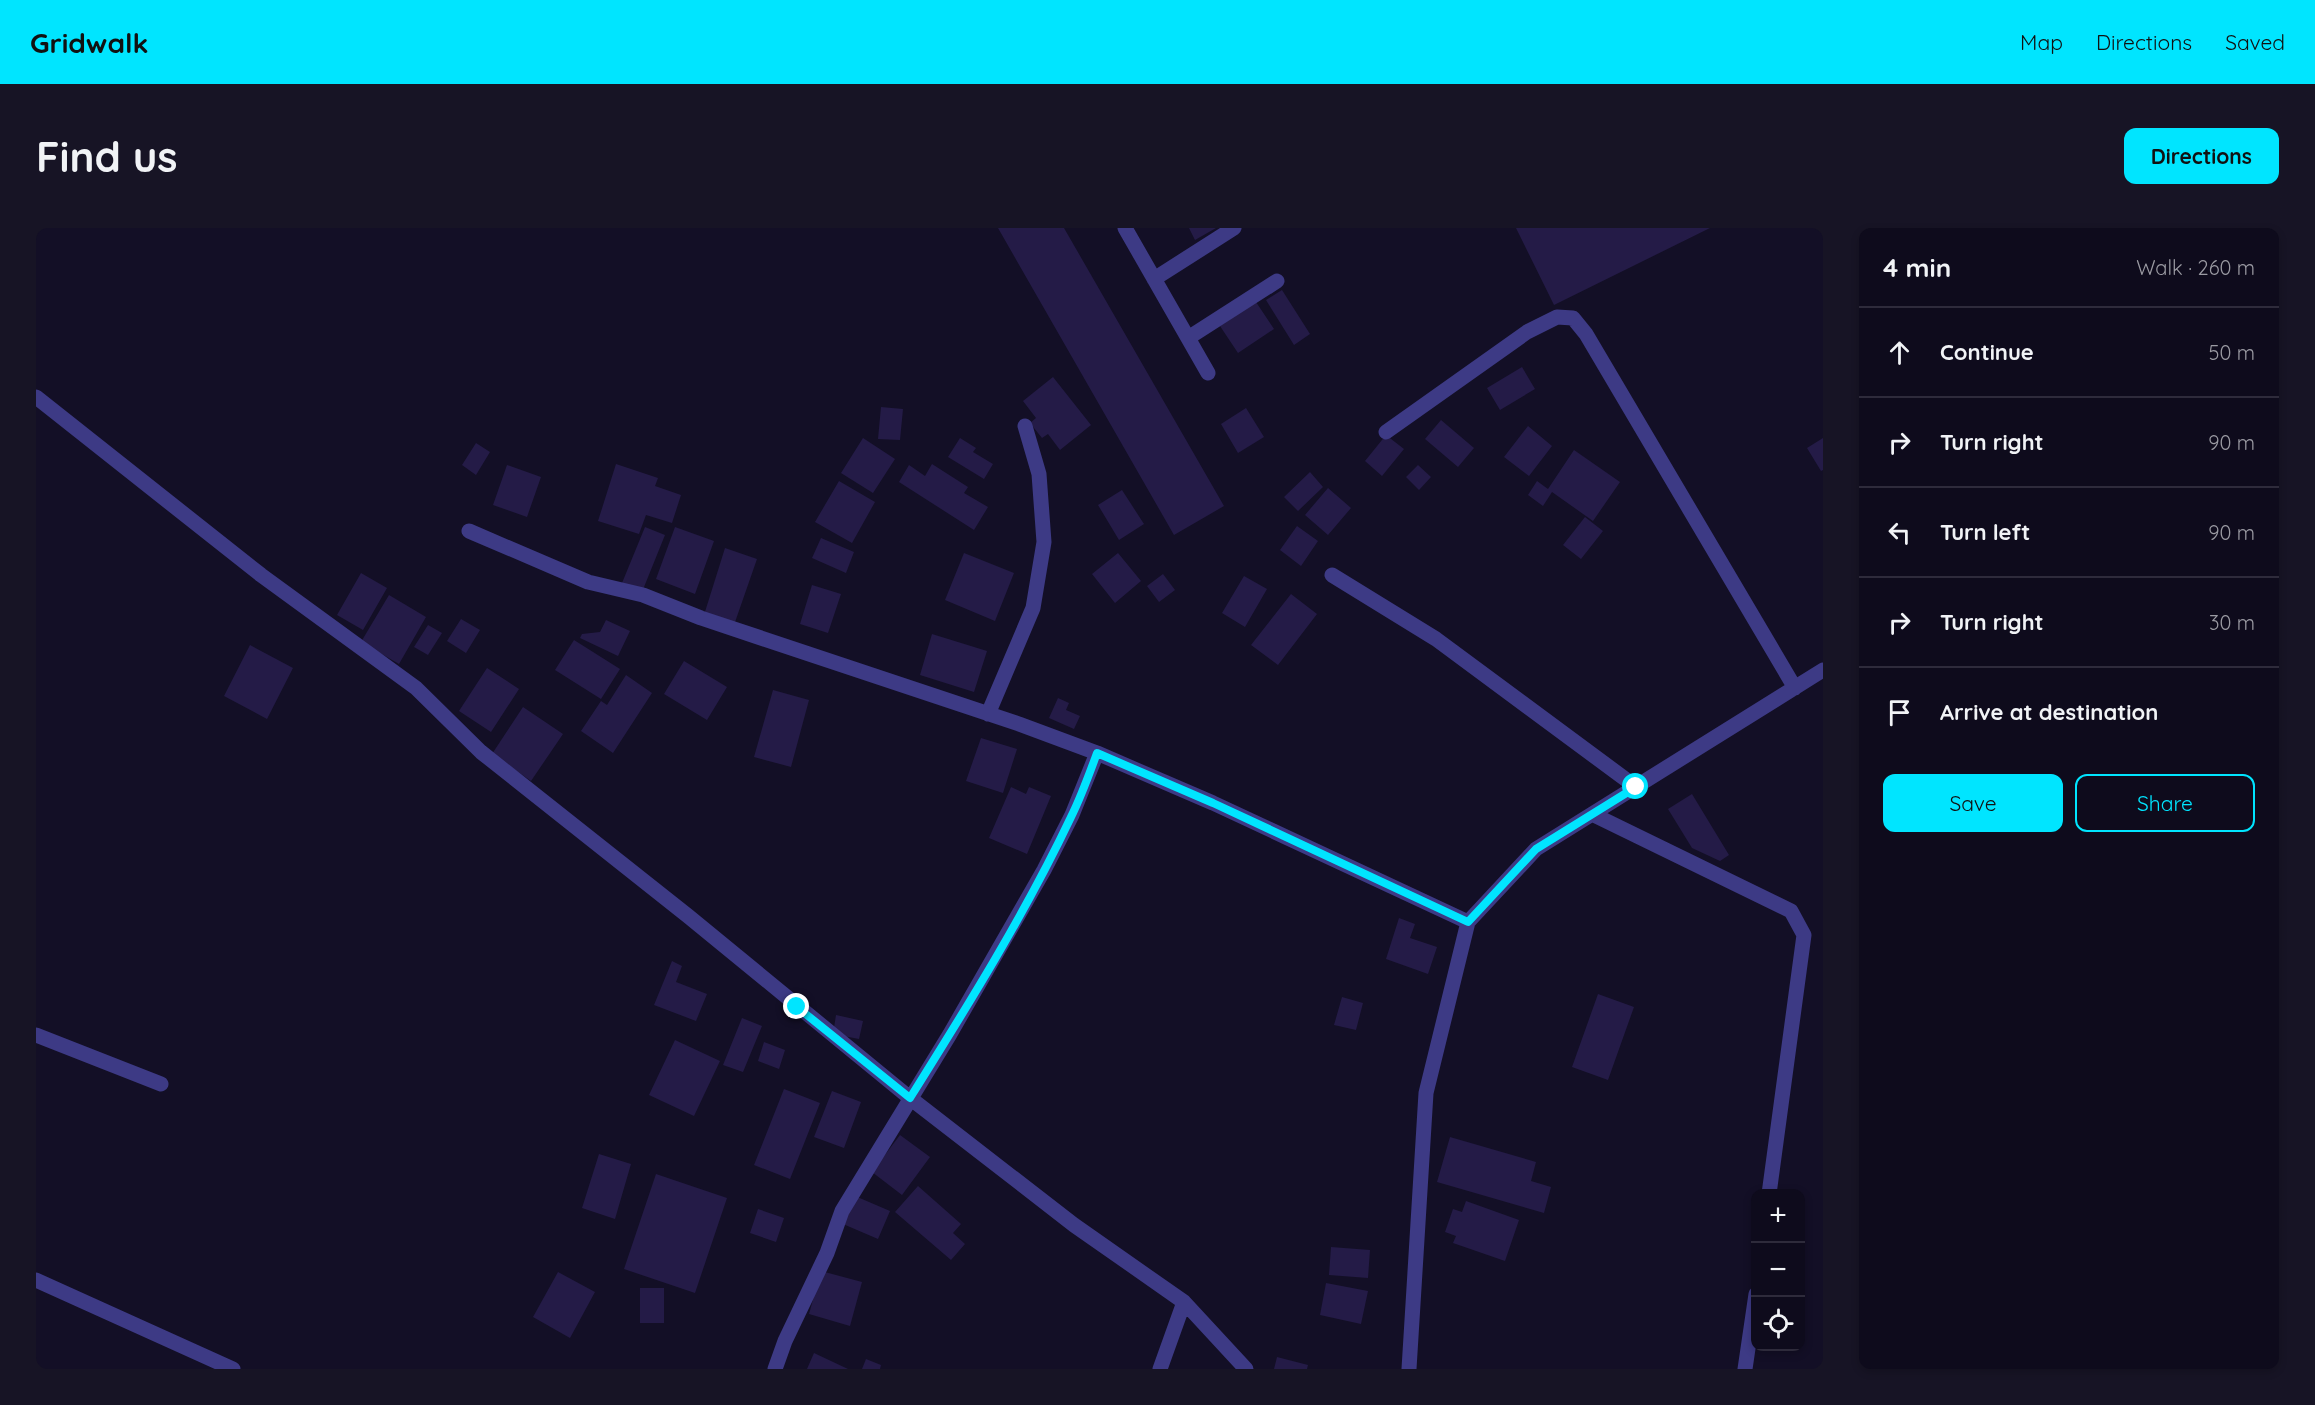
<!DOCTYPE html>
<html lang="en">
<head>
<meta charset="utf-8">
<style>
	body { margin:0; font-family:Quicksand,sans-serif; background:#171425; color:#f1f3f6 }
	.controls { position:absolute; right:18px; bottom:18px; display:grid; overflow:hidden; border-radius:12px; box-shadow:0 3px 9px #0003 }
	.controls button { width:54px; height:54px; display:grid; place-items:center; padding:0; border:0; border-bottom:2px solid #2e2b3b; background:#0e0b1c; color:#f1f3f6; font:30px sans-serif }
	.stop { position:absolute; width:18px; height:18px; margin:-14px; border:4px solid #00e5ff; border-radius:50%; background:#fff }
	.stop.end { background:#00e5ff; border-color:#fff; box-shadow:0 2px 6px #0008 }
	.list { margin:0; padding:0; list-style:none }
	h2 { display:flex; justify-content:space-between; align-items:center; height:78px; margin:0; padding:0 24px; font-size:26px }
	h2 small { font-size:20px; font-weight:400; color:#9b9ba3 }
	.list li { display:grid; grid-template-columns:39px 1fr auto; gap:18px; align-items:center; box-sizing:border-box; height:90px; padding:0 24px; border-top:2px solid #2e2b3b }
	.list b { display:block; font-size:22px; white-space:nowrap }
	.list em { font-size:20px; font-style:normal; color:#9b9ba3 }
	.actions { display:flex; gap:12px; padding:18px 24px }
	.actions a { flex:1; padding:14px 0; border:2px solid #00e5ff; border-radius:12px; text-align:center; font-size:21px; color:#00e5ff }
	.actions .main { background:#00e5ff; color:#111 }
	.icon { flex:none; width:33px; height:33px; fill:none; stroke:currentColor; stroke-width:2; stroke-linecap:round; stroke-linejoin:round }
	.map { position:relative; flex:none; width:1787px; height:1141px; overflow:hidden; border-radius:12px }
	header { display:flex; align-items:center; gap:36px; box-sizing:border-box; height:84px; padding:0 30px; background:#00e5ff; color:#111 }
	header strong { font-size:28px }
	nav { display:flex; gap:33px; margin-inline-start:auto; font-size:21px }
	.intro { display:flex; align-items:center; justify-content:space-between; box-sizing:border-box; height:144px; padding:0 36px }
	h1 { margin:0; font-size:42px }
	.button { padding:15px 27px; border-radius:12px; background:#00e5ff; color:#111; font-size:21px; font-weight:700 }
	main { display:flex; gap:36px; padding:0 36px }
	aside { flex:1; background:#0e0b1c; border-radius:12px; box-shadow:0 3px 9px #0003 }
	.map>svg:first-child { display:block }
</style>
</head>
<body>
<header>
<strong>Gridwalk</strong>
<nav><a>Map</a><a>Directions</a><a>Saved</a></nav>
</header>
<div class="intro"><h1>Find us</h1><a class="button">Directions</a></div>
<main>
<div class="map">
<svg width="1787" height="1141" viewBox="0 0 1787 1141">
	<rect width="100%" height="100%" fill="#130f26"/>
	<path fill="#241b47" d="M962,0H1028L1188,278L1138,307Z
		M1153,0H1180L1159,12Z
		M1480,0H1674L1518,77Z
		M1246,62L1274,106L1258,117L1230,72Z
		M1220,74L1238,101L1202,125L1184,98Z
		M1486,139L1499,161L1464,182L1451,160Z
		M1017,149L1055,197L1024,222L1012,206L1006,210L994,195L1000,190L987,173Z
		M845,179L867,181L864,212L842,211Z
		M1210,180L1228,209L1202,225L1185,196Z
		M1405,192L1438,220L1422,239L1389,211Z
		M1492,198L1516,218L1493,248L1468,229Z
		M1350,207L1368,221L1346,248L1329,233Z
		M827,210L859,231L837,265L805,245Z
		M924,210L940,220L937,224L957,236L948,251L912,229Z
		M1787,210V242L1785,243L1771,220Z
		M440,215L454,224L440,247L426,237Z
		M1538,222L1584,254L1557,293L1516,264L1507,278L1492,267L1501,253L1512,261Z
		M580,236L622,250L619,258L645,267L636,295L610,287L603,306L562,293Z
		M896,236L932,259L928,265L952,279L938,302L863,254L873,237L889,248Z
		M471,237L505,249L491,289L457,277Z
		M1382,237L1395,249L1383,262L1370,249Z
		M1274,244L1287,259L1262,283L1248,269Z
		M803,253L839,274L816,315L779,294Z
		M1292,260L1315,280L1292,307L1269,287Z
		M1086,262L1108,296L1083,312L1062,277Z
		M1549,289L1567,303L1545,331L1527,317Z
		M1261,298L1282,313L1265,338L1244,322Z
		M609,299L629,307L606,364L586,355Z
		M639,299L678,313L659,366L620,351Z
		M785,310L818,324L810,345L776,330Z
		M689,320L721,331L698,397L668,387Z
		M928,325L978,345L959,393L909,372Z
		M1082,325L1105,353L1079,375L1056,346Z
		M325,345L351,360L327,402L301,387Z
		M1127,346L1139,362L1123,374L1111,358Z
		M1208,348L1231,361L1209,399L1186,385Z
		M776,357L805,366L792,405L764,396Z
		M1255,366L1281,386L1242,437L1215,417Z
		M353,367L390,389L363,436L325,414Z
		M425,391L444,402L430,425L411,413Z
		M570,392L594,403L582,428L544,410L546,406L564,404Z
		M392,397L406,405L392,427L378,419Z
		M896,406L951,423L938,464L884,447Z
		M538,412L584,441L565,471L519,442Z
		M214,417L257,440L231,491L188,468Z
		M648,433L691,459L671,492L628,466Z
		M451,440L483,461L455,504L423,483Z
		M590,447L616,465L577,525L545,503L565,473L571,477Z
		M737,462L773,472L755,539L718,529Z
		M1022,470L1033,475L1030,482L1044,488L1038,501L1013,490Z
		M487,479L527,506L495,553L456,526Z
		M945,510L981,521L967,565L930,553Z
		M975,559L990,566L993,559L1015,568L991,626L953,610Z
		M1656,566L1693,627L1684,633L1656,620L1632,581Z
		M1363,690L1379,696L1374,710L1401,719L1392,746L1350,731Z
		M636,733L646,738L640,754L671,766L660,793L618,777Z
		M1562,766L1598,779L1572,852L1536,839Z
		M1306,769L1327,775L1320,802L1298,797Z
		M800,787L827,793L823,811L797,806Z
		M706,790L726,798L707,844L687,837Z
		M639,812L684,833L658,888L613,867Z
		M728,814L749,822L743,841L722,833Z
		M748,861L784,875L754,951L718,937Z
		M796,863L825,874L808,920L778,909Z
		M864,907L894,929L866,967L836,944Z
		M1414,909L1500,934L1495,953L1515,959L1508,985L1401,954Z
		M563,926L595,936L579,991L546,980Z
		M620,946L691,970L659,1065L588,1041Z
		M882,958L925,996L917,1005L929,1016L915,1032L859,984Z
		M819,968L854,983L842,1011L807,996Z
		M1430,973L1483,992L1469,1033L1417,1015L1420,1008L1409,1004L1417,981L1426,984Z
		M722,981L748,990L740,1014L714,1005Z
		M1295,1019L1334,1022L1332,1050L1293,1047Z
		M785,1043L826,1054L814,1098L773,1086Z
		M522,1044L559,1064L534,1110L497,1089Z
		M1290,1055L1332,1063L1325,1096L1284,1087Z
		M604,1060H628V1095H604Z
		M778,1125L812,1141H771Z
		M1241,1129L1272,1137L1271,1141H1238Z
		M830,1131L845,1137L844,1141H826Z"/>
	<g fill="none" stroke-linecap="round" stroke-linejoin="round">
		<path stroke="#3d3a85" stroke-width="15" d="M1089,0L1172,145
			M1118,51L1198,0
			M1152,110L1241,53
			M0,169L225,347L380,460L445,524L652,688L874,870L1038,997L1148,1074L1210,1141
			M1350,204L1491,104L1521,89L1537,90L1550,106L1759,460
			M433,303L552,354L607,367L665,390L983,496L1061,525L1177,575L1432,694
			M1296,347L1400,411L1600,559
			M952,486L997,380L1008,314L1003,246L989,198
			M1556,586L1755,683L1768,707L1733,966
			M0,807L125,856
			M0,1052L197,1141
			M739,1141L749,1113L791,1025L806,983L914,806L1008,642L1036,587L1061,525
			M1124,1141L1148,1074
			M1373,1141L1390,865L1432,694L1500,621L1787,442
			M1709,1141L1720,1066"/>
	</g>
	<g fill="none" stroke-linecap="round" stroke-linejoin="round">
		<path stroke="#00e5ff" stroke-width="8" d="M761,779L874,870C931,779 989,686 1035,589C1045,569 1053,547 1061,525L1177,575L1432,694L1500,621L1600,559"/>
	</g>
</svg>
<div class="controls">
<button>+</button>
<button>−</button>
<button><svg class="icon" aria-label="locate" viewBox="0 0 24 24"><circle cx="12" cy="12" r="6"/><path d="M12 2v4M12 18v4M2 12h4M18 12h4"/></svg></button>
</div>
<div class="stop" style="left:1600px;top:559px"></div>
<div class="stop end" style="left:761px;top:779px"></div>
</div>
<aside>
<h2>4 min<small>Walk · 260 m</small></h2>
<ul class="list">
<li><svg class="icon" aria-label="ahead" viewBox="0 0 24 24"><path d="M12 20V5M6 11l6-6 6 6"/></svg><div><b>Continue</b></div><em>50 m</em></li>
<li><svg class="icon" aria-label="right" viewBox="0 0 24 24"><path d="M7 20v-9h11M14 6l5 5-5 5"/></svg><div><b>Turn right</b></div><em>90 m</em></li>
<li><svg class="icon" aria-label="left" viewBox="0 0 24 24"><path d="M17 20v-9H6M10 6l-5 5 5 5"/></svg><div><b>Turn left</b></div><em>90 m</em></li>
<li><svg class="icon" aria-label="right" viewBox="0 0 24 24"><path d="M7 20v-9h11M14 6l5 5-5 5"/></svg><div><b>Turn right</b></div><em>30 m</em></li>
<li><svg class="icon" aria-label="arrive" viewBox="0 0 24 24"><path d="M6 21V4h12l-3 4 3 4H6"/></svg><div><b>Arrive at destination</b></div></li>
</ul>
<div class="actions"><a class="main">Save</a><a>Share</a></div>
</aside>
</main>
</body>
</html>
